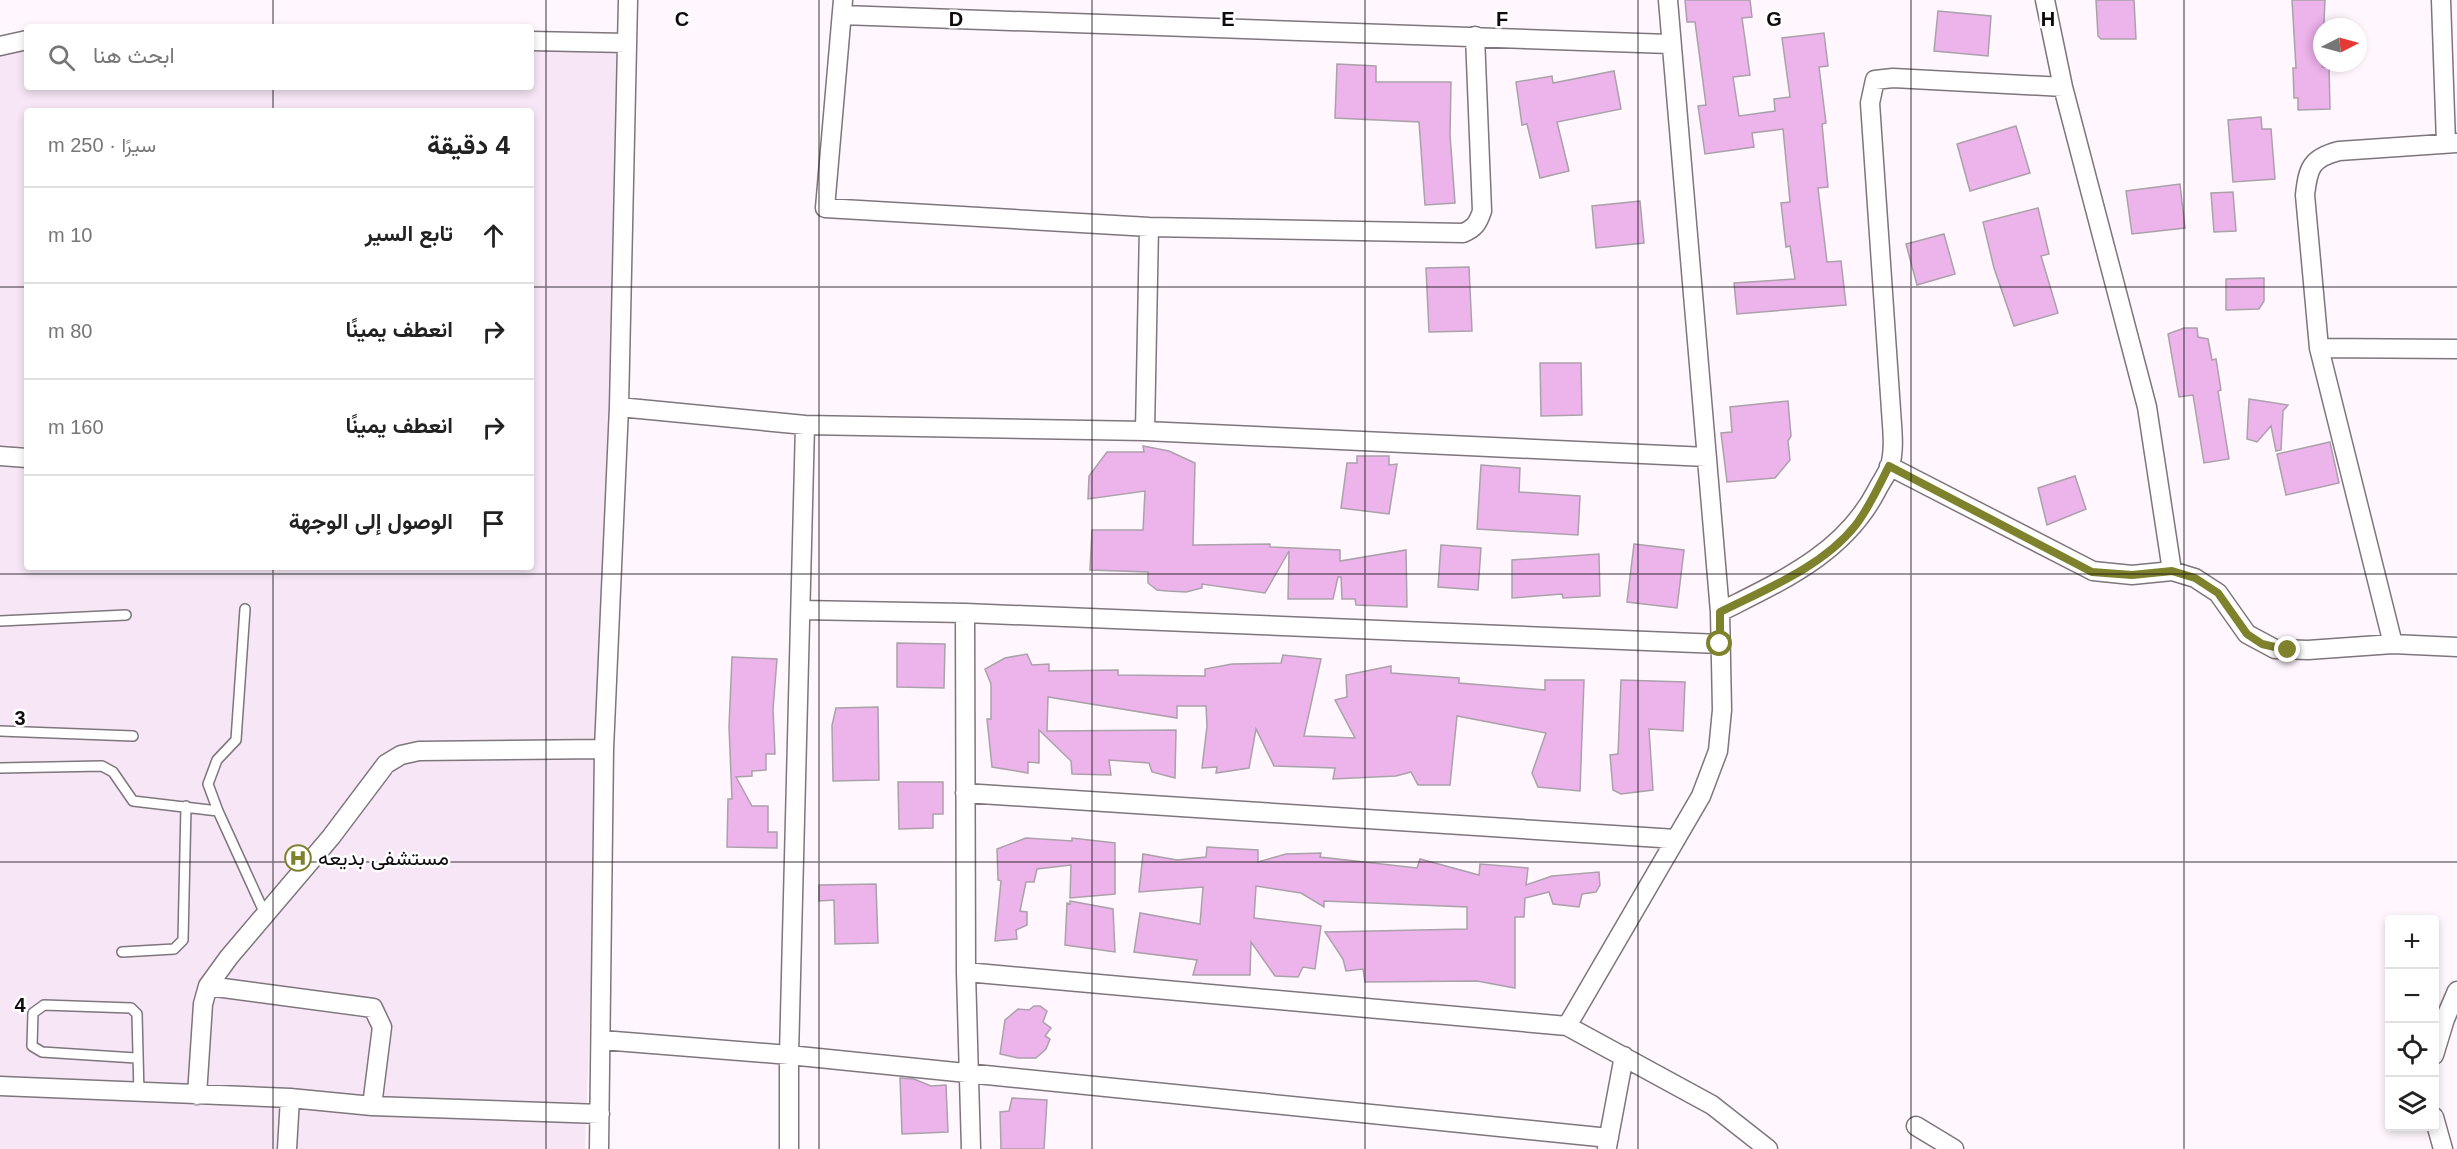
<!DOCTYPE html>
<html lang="ar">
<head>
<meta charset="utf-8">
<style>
	body { margin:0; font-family:Arial,Vazirmatn,sans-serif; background:#f6f6f6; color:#222; direction:rtl }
	.controls { position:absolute; right:18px; bottom:18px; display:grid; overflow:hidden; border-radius:6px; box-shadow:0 3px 9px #0003 }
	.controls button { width:54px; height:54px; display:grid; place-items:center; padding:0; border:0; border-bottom:2px solid #e0e0e0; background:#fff; color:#222; font:30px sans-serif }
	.compass { position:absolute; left:2313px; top:18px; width:54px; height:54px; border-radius:50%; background:#fff; box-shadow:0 3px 9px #0003; rotate:84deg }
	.stop { position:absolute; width:18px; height:18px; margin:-14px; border:4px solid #7e822d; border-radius:50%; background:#fff }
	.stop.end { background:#7e822d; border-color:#fff; box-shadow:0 2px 6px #0008 }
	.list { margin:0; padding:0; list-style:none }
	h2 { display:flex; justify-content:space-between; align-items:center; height:78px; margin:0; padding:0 24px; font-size:26px }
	h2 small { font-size:20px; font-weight:400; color:#767676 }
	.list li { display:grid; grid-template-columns:39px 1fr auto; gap:18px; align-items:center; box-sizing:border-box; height:96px; padding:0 24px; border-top:2px solid #e0e0e0 }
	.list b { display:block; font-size:22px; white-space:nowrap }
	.list em { font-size:20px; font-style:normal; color:#767676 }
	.icon { flex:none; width:33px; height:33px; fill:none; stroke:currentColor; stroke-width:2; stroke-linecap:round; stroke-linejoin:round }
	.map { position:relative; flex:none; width:2457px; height:1149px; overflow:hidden; direction:ltr }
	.search { position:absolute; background:#fff; box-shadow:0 3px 9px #0003; left:24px; top:24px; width:510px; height:66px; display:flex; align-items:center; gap:15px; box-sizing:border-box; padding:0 21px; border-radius:6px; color:#767676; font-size:22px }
	.panel { position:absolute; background:#fff; box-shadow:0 3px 9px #0003; left:24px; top:108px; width:510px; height:462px; border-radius:6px; direction:rtl }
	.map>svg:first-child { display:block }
</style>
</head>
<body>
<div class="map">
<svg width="2457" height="1149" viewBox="0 0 2457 1149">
	<rect width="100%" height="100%" fill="#fff6fe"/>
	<path fill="#f7e7f6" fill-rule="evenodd" d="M531,41L626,43L585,1149H0V53L27,43V87H531ZM27,111H531V567H27Z"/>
	<path fill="#edb3eb" stroke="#aaa1aa" stroke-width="1.5" d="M1685,0H1750L1752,17L1742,18L1750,75L1733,77L1739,116L1775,111L1774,99L1790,97L1782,38L1824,33L1828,66L1819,67L1826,123L1822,124L1828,187L1818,188L1827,262L1841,261L1846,305L1737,314L1734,283L1795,279L1790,246L1786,247L1781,203L1790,202L1783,129L1752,133L1754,147L1705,154L1698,106L1706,105L1695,22H1687Z
		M2096,0H2134L2136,39H2101L2098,36Z
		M2292,0H2325L2322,67H2329L2330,109L2298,110V98H2294L2293,68H2296Z
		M1938,11L1991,16L1988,56L1934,51Z
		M1337,64L1376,66V82H1451L1450,135L1455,203L1425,205L1419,122L1335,118Z
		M1614,71L1621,109L1557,122L1569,171L1540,178L1527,124L1522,125L1516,82L1552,76L1553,83Z
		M2261,117L2262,129H2271L2275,179L2233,182L2228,120Z
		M2016,126L2030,173L1970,191L1957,144Z
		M2180,184L2185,228L2132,234L2126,191Z
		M2233,192L2236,231L2214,232L2211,193Z
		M1640,201L1644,243L1596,248L1592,206Z
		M2038,208L2049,254L2041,256L2058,313L2014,326L1994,268L1983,222Z
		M1944,234L1955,274L1917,285L1906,244Z
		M1469,267L1472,331L1429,332L1426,268Z
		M2264,278V301L2259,309L2226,310V279Z
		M2184,328H2197L2198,337L2208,339L2212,360L2216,359L2221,390L2218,391L2229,459L2204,463L2193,395L2179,397L2168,334Z
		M1540,363H1581L1582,415L1541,416Z
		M2249,399L2288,405L2283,411L2281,450L2276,451L2271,426L2257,442L2247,439Z
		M1788,401L1791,436L1788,441L1790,460L1775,478L1727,482L1721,433L1732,432L1730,407Z
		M2330,442L2339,483L2286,495L2277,454Z
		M1143,446L1169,451L1195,463L1193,545L1270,544V547L1340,550V561L1406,550L1407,607L1356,605L1355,599H1342L1341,577H1338L1333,599H1288L1289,551L1265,593L1202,584V588L1186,592L1167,591L1157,590L1148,583V572L1090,570L1092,530H1143L1145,491L1088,499L1089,476L1107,452H1144Z
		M1357,456H1389V465L1397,464L1389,514L1341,508L1347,463H1357Z
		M1481,465L1520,468L1519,492L1580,496L1578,535L1477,529Z
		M2075,476L2086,509L2047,525L2038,488Z
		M1634,544L1684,550L1677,608L1627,602Z
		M1441,545L1481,548L1478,590L1438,587Z
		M1599,554L1600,596L1563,598L1562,594L1512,598V560Z
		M897,643L945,644L944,688L897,687Z
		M1027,654L1032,665L1049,664V671L1118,670V675L1205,676V669L1232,664L1281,663L1283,655L1321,659L1304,736L1355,738L1335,700L1347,697L1346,675L1391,666V673L1459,678V683L1545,690V680H1584L1580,791L1538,787L1532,773L1546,733L1457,716L1450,785H1418L1411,772L1396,776L1333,779L1335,768L1274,766L1256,729L1249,768L1216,773L1217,767L1202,768L1207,726L1206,706H1177V718L1048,697L1047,731L1176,730L1175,778L1152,772L1149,763L1109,760L1111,775L1072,774L1071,761L1039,730V763L1028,762V773L992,767L987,719H991V684L985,669L1005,658Z
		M732,657L777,659L773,709L775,754H766V770L752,771V776L736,777L752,806H768V832H777V848L727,847L728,799H732L729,727Z
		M1621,680L1685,682L1683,731L1649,729L1653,790L1621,794L1613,790L1610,755L1618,754Z
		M878,707L879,780L833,781L832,725L836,708Z
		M898,782H943V814H933V828L899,829Z
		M1026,838L1072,841V838L1115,843V894L1070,898L1071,865L1037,869L1034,882H1026L1020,911L1027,912V925L1016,930L1017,939L995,941L1001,881L998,880L997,849Z
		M1207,847L1258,850V862L1286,854L1321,853L1320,857L1417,868L1420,859L1479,875L1480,864L1528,868L1526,885L1552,876L1599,872L1600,885L1596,892L1582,894L1579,907L1553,904L1549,892L1525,898L1524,917H1515V988L1477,981L1365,982L1363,969L1346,971L1343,959L1325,932L1467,929V907L1324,901V907L1301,893L1256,886L1254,918L1321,926L1315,969L1303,967L1298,977L1275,976L1251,942L1250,975H1193L1197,960L1134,952L1140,913L1200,924L1203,887L1139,892L1143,854L1177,860L1206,857Z
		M876,884L878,943L835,944L834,900L819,901V885Z
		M1070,901L1113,909L1115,952L1065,945L1067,903L1070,904Z
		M1034,1006H1040L1047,1011L1043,1022L1051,1028L1045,1036L1050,1039L1046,1049L1036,1058H1018L1000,1054L1005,1020L1018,1009L1029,1010Z
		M900,1078L914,1079L931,1086L946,1085L948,1132L902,1134Z
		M1012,1098L1047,1100L1044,1149H1001L1000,1112L1009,1111Z"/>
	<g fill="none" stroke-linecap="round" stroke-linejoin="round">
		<g stroke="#7e757d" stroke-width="12">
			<path id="lane" d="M0,621L126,615
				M0,731L133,736
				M0,768L102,766L113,772L133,801L218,811L265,914
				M218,811L208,784L217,760L236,740L245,609
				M122,952L174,949L183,940L186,806
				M136,1058L42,1052L32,1046L33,1013L44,1005L131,1008L137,1014L139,1094"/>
		</g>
		<g stroke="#7e757d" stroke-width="21">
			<path id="street" d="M843,0L825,208L1149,227L1463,233C1475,228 1478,223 1482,211L1475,36
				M2045,0L2063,87L2147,407L2172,571
				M2441,0L2446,143
				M842,15L1669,44
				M531,41L626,43
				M0,46L27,40
				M2319,348L2457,349
				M619,407L805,425L1145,431L1707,457
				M1145,431L1149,227
				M0,456L27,458
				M1889,466L2093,571L2132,575L2172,571L2195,578L2218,593L2247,634L2275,649L2308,650L2393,644L2457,647
				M801,610L965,613L1720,644
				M1720,612C1781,581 1844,554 1877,490C1881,482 1887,474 1890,466C1895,448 1892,428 1891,410L1870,103L1875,80L1893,78L2063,87
				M965,613L966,972L971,1149
				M2393,644L2319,348L2305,195C2308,168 2311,158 2339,151L2457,143
				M965,793L1676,839
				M966,972L1567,1026L1712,1105L1768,1149
				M208,986L373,1008L382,1027L372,1106
				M1567,1026L1701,796L1718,751L1722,710L1720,612L1668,0
				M602,1040L789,1055L1609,1138
				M2434,1055L2445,1019L2457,991
				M0,1086L290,1098L372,1106L600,1114
				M197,1095L203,1004L208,986L229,957L331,837L386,764L401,755L419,751L604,749
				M2434,1117L2443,1149
				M1916,1126L1954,1149
				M1607,1147L1624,1056
				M287,1149L290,1098
				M599,1149L604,749L619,407L628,0
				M789,1149V1055L805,425"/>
		</g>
		<use href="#lane" stroke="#fff" stroke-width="9"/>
		<use href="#street" stroke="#fff" stroke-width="18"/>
	</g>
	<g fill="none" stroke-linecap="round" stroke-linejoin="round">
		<path stroke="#7e822d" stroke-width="8" d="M1720,644V612C1766,589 1822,567 1855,526C1869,508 1879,486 1889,466L2092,572L2132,575L2172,571L2195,578L2218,593L2247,634L2262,644L2288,650"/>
	</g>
	<path fill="none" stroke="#0f0b0e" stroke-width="1.5" stroke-opacity="0.55" d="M273,0V27M546,0V1149M819,0V1149M1092,0V1149M1365,0V1149M1638,0V1149M1911,0V1149M2184,0V1149M273,87V111M0,287H27M531,287H2457M273,567V1149M0,574H2457M0,862H2457"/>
	<defs>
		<g id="hospital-ring" transform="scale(1.35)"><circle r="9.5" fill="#fff" stroke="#7e822d" stroke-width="1.5"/><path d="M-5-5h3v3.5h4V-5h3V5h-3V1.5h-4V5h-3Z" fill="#7e822d"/></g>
	</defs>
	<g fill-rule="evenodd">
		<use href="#hospital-ring" x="298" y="858"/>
	</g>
	<g text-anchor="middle" stroke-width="5" stroke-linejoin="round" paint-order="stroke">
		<g font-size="21" fill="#0f0b0e" stroke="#fff" text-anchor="start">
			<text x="318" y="865">مستشفى بديعه</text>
		</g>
	</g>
	<g font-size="20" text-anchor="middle" font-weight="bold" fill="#0f0b0e" stroke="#fff" stroke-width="5" stroke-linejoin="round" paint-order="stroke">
		<text x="682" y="26">C</text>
		<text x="956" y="26">D</text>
		<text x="1228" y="26">E</text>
		<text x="1502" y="26">F</text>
		<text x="1774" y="26">G</text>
		<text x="2048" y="26">H</text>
		<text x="20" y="725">3</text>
		<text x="20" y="1012">4</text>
	</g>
</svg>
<div class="controls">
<button>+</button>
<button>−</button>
<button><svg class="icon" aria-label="locate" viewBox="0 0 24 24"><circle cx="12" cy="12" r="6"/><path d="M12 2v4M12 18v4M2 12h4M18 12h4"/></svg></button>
<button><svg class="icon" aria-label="layers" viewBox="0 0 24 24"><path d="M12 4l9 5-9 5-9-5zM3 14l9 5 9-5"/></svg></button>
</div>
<svg class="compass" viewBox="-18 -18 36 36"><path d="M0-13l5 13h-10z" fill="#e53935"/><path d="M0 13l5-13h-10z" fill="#767676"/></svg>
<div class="stop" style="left:1720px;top:644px"></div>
<div class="stop end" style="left:2288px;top:650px"></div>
<div class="search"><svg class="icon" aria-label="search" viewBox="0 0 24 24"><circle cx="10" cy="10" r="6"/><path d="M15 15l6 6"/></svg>ابحث هنا</div>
<section class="panel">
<h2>4 دقيقة<small>سيرًا · 250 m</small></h2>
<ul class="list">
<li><svg class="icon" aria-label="ahead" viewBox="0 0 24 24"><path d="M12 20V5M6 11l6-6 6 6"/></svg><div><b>تابع السير</b></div><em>10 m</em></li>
<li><svg class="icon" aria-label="right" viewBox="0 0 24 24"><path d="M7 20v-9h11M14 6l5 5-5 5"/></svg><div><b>انعطف يمينًا</b></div><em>80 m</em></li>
<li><svg class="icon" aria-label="right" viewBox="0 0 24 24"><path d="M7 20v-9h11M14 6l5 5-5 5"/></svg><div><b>انعطف يمينًا</b></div><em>160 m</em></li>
<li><svg class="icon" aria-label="arrive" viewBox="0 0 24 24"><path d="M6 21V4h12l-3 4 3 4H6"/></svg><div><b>الوصول إلى الوجهة</b></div></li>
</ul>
</section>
</div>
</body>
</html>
